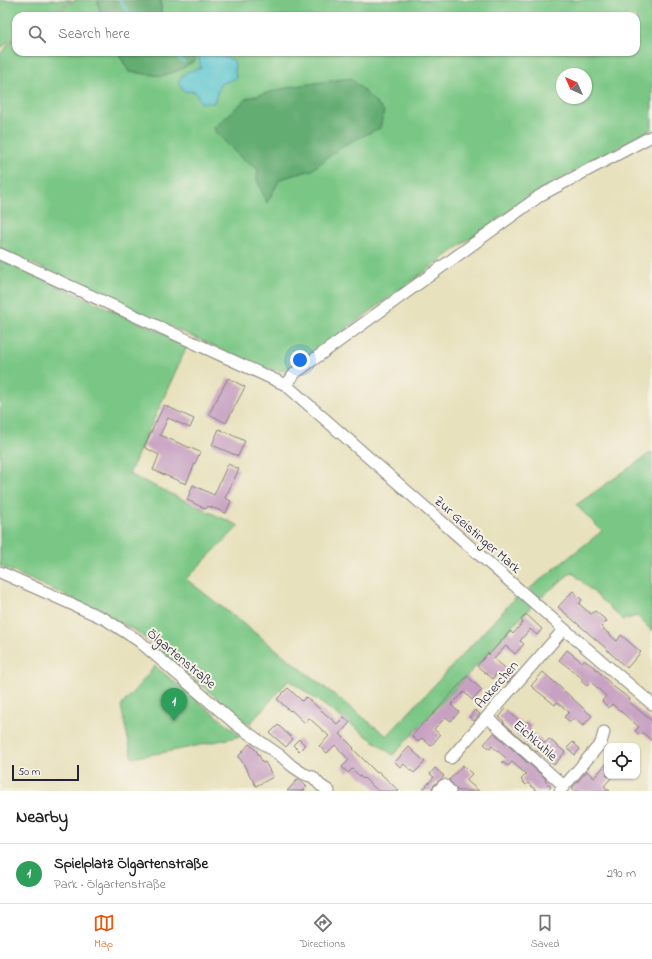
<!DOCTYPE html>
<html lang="en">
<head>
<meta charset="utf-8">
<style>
	body { margin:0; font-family:"Indie Flower",sans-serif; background:#f6f6f6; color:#202124 }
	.controls { position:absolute; right:12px; bottom:12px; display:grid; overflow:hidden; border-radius:8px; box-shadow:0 1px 3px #0004 }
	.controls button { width:36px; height:36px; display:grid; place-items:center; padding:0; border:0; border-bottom:1px solid #e0e0e0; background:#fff; color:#202124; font:20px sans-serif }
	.compass { position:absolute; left:556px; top:68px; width:36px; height:36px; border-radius:50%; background:#fff; box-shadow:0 1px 3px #0004; rotate:315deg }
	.scale { position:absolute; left:12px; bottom:10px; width:67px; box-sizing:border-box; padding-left:4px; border:2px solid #22223b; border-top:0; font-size:11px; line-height:14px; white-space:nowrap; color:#22223b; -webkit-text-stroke:3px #f7f3e8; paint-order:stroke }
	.you { position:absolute; left:300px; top:360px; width:14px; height:14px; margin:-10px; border:3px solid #fff; border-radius:50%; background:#1a73e8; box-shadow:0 0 0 6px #1a73e833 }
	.badge { display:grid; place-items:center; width:26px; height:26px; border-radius:50%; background:#ea580c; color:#fff; font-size:13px; font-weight:700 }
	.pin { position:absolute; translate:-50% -33px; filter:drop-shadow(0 1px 2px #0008) }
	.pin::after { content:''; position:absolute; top:21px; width:14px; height:12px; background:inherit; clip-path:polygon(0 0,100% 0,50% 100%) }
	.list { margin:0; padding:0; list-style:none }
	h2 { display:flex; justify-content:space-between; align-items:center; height:52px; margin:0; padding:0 16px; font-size:17px }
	h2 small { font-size:13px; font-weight:400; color:#757577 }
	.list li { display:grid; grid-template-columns:26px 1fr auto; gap:12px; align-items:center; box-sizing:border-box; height:60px; padding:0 16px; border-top:1px solid #e0e0e0 }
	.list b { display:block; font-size:15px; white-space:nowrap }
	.list p { margin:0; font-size:13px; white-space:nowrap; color:#757577 }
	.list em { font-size:13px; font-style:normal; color:#757577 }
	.icon { flex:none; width:22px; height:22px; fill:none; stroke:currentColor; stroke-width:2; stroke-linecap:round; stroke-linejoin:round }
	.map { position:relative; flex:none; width:652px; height:791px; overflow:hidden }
	.search { position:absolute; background:#fff; box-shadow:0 1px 3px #0004; left:12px; right:12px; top:12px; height:44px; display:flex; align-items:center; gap:10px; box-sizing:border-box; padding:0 14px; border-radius:12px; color:#757577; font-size:15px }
	.sheet { height:112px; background:#fff }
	nav { display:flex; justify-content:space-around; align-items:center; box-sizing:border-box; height:56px; border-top:1px solid #e0e0e0; background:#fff; font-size:11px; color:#757577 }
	nav a { display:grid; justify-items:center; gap:2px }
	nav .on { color:#ea580c }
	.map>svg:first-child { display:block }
</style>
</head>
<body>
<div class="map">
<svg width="652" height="791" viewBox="0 0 652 791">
	<rect width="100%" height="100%" fill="#f7f3e8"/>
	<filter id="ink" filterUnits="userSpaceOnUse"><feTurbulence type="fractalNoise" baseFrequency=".025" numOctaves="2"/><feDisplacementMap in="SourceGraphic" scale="8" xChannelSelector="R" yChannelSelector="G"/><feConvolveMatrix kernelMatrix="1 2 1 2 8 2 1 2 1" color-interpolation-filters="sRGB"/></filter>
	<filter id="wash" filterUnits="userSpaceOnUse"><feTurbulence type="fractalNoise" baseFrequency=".012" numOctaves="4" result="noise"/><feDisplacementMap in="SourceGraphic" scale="16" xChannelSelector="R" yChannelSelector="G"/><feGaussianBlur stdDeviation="0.9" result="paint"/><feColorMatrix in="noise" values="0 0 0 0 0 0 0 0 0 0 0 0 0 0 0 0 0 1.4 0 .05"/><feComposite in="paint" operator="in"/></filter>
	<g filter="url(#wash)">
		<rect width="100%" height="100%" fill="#e8e1bd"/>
		<path fill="#7ac785" stroke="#4e7460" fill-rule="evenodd" d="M0,0H72L47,16H16V37L3,46L0,49Z
			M75,0H99L98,2L101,16H51Z
			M161,0H652V129L536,192L464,243L341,333L293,370L268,371L0,249V54L11,42L16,39V52H118L129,72L195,59L190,52H636V16H161ZM562,74H586V98H562Z
			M0,260L188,344L129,474L239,526L186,579L387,736L518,595L531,607L393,755L289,680L249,725L136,631L63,594L0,566Z
			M652,452V631L637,616L623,620L572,572L540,598L529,589L602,531L576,505Z
			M155,666L241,736L182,749L132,758L121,706Z"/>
		<path fill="#63ac72" stroke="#426756" d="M99,0H161V16H101L98,2Z
			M118,52H190L196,60L179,70L162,76L129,72Z
			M351,78L384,111L380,128L342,146L312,170L280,179L267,203L257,180L258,169L243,160L216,133L214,128L247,98L294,86Z"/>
		<path fill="#58c5cf" stroke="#3d7485" d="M197,52H220L224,57L234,60L236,78L220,84L214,103H201L195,92L183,91L178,81L186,72L201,68Z"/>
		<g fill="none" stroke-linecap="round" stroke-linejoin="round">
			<path stroke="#58c5cf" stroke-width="2.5" d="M120,0L121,2L130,16
				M170,52L184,62"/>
		</g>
		<g id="blocks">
			<path fill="#c7a1c2" d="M228,378L245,387L226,423L209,414Z
				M164,405L194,419L190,428L168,418L160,435L200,452L186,484L153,470L159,455L144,447Z
				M219,429L245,441L238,456L212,445Z
				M228,464L239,469L225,498L231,501L226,513L208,506L206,509L187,500L193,485L214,495Z
				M573,591L582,600L579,604L591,614L595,611L607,621L601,627L617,641L621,635L641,652L627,668L608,651V650L558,607Z
				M526,614L542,629L537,635L530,629L520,641L524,644L515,654L506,646L494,659L514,675L507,683L496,674L493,679L477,666L488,653L489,655L510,631L513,634L523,622L521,620Z
				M567,650L582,662L584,660L594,667L614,687L630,699L628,701L652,721V741L643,733L640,735L635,731L639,727L612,704L609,708L602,701L606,696L591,682L587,686L581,681L583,679L559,660Z
				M543,672L592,716L583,726L574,718L570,722L564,717L569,712L557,702L555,705L531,686Z
				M467,676L482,690L472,700L464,692L451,705L459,712L451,721L446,717L434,729L440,735L431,746L422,738L418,742L412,736L425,721L426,722Z
				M288,688L302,701L306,697L337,724L344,717L350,722L340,734L354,748L353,749L377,773L378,771L399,791H378L364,778L363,779L352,769L348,773L342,767L349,760L335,745L327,753L319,746L329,736L309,718L305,723L291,710L290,711L277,699Z
				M506,709L524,725L527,721L532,725L529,730L545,743L549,739L565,752L554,765L537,751L536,752L503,722L504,721L499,717Z
				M475,710L480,714L474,721L469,717Z
				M278,725L293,739L286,747L270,733Z
				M494,733L546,779L545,781L551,787L547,791H537L528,783L526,785L521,780L526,774L512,762L508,766L502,762L506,758L492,746L490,749L484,744Z
				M299,739L305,745L299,751L293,745Z
				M573,742L580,749L575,755L567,748Z
				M249,744L256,750L263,763L265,762L273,777L256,786L241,760L238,757Z
				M409,747L425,762L414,773L404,764L401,768L395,762Z
				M607,763V776H613L604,786L610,791H576L572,788L587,771L594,778Z
				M463,765L472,774L466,780L479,791H458L449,780Z
				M435,768L444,776L433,786L431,791H422L434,777L430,774Z
				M298,779L307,787L303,791H287Z"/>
		</g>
	</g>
	<g filter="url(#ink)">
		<use href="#blocks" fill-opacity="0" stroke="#85827c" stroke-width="1"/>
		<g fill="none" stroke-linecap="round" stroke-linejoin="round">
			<g stroke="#85827c" stroke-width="13">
				<path id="minor" d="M0,254L286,385L564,629L652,704
					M286,385L295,373L541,195L652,136
					M0,572L105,619L139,641L238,726L281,756L292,766L304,774L313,777L320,785L329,791
					M487,717L564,786
					M451,758L564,629
					M438,791L444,785L450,791
					M560,791L601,743L604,732"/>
			</g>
			<use href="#minor" stroke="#fff" stroke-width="11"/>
		</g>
	</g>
	<g text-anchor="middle" stroke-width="4" stroke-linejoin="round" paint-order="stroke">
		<g font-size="14" fill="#22223b" stroke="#f7f3e8">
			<text transform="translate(478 534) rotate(41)" y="5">Zur Geistinger Mark</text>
			<text transform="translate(182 658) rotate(40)" y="5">Ölgartenstraße</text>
			<text transform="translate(496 684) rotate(-49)" y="5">Ackerchen</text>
			<text transform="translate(536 740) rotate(42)" y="5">Eichkuhle</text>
		</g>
	</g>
</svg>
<div class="controls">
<button><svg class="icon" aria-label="locate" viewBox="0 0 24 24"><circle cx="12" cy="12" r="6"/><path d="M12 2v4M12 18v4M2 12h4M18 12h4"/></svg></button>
</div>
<svg class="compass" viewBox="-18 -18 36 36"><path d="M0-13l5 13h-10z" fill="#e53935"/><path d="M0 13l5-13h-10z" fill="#757577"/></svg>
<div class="scale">50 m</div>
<div class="you"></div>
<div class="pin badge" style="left:174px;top:721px;background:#2e9e5b">1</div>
<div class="search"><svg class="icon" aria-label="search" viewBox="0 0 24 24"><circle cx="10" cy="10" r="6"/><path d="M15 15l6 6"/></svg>Search here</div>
</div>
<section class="sheet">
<h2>Nearby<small></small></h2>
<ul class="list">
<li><span class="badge" style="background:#2e9e5b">1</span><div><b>Spielplatz Ölgartenstraße</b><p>Park · Ölgartenstraße</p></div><em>290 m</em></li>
</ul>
</section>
<nav>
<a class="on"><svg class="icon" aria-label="map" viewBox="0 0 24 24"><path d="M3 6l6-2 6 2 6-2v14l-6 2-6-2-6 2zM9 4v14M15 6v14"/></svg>Map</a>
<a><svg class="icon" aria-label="directions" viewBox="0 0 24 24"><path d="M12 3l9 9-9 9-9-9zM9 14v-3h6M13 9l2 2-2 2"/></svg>Directions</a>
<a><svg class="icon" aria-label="saved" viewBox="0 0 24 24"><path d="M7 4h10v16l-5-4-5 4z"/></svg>Saved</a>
</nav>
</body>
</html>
